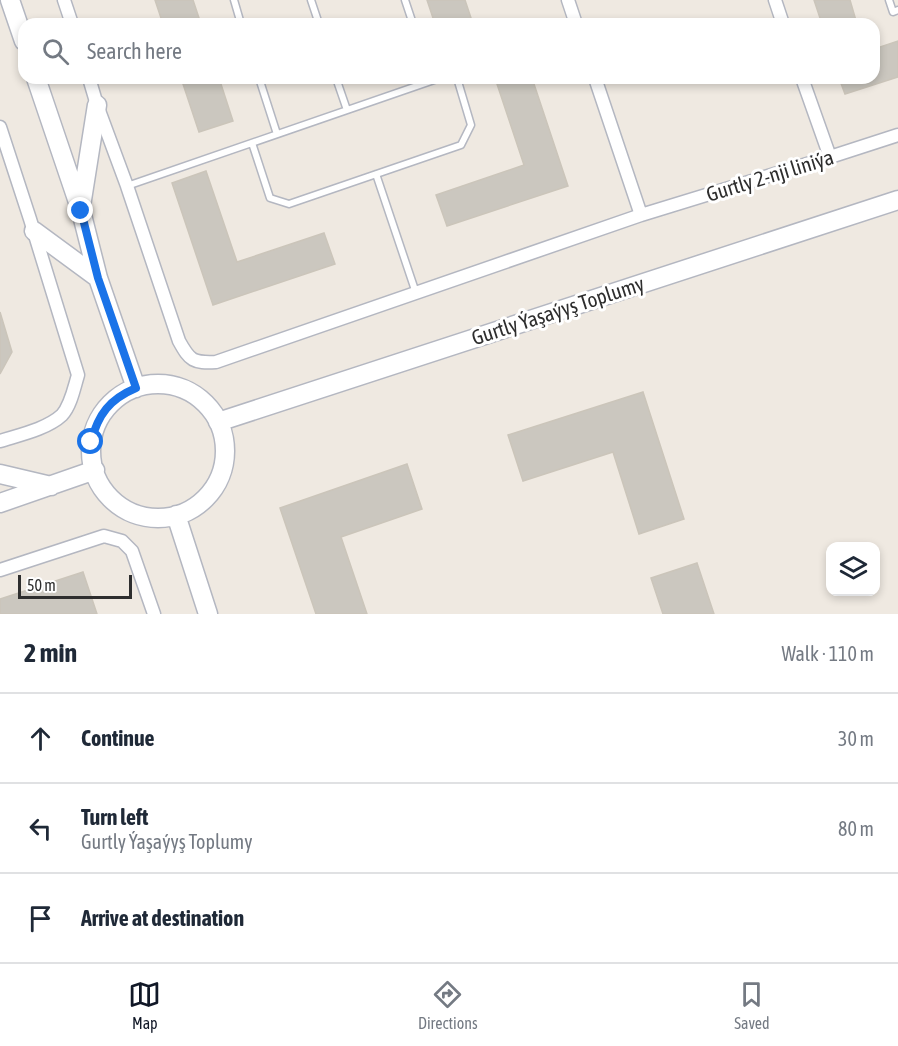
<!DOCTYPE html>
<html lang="en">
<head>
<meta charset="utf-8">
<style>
	body { margin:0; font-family:"Asap Condensed",sans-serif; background:#f2f2f3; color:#1f2937 }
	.controls { position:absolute; right:18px; bottom:18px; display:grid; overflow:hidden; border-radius:12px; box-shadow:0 3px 9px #0003 }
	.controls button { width:54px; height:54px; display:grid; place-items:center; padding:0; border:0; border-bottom:2px solid #e0e1e3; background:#fff; color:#1f2937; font:30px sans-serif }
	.scale { position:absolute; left:18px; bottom:15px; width:114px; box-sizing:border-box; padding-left:6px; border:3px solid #2e2e2e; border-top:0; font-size:16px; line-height:21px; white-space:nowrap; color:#2e2e2e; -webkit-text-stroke:4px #fff; paint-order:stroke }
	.stop { position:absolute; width:18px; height:18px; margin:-14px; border:4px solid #1a73e8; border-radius:50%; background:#fff }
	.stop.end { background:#1a73e8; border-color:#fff; box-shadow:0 2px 6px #0008 }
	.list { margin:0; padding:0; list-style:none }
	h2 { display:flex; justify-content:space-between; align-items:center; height:78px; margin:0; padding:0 24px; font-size:26px }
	h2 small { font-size:20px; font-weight:400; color:#747a83 }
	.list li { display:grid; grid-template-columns:39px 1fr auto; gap:18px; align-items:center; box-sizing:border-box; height:90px; padding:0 24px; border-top:2px solid #e0e1e3 }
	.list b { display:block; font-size:22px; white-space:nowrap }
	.list p { margin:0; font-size:20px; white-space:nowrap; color:#747a83 }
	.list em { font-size:20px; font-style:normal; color:#747a83 }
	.icon { flex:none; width:33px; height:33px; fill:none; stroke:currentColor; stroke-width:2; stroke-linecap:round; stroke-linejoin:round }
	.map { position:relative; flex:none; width:898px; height:614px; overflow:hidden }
	.search { position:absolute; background:#fff; box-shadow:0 3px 9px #0003; left:18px; right:18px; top:18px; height:66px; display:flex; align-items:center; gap:15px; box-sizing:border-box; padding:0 21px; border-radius:18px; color:#747a83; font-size:22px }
	.sheet { height:348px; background:#fff }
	nav { display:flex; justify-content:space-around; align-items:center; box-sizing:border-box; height:84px; border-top:2px solid #e0e1e3; background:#fff; font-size:16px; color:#747a83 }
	nav a { display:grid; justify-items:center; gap:3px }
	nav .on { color:#111827 }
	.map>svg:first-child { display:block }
</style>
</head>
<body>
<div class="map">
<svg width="898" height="614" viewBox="0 0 898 614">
	<rect width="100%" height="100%" fill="#efe9e1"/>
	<path fill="#cbc7bf" stroke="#cbc5ba" stroke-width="1.5" d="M155,0H193L201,24H163Z
		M427,0H465L473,24H435Z
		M814,0H850L857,24H822Z
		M898,41V77L845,94L839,78H874V49Z
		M181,78H219L233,121L199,132Z
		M495,78H532L568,186L447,226L436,195L524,165Z
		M206,171L237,262L324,233L335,264L213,305L172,183Z
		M0,312L12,352L0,374Z
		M643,392L684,519L639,534L613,452L523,481L508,435Z
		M407,464L422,509L341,537L367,614H316L280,508Z
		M697,563L714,614H663L651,578Z
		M83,572L97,614H0V599Z"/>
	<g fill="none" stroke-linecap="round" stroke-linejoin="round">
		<g stroke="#b4b7c1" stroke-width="9">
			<path id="lane" d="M234,0L241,24
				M311,0L319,24
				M405,0L413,24
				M889,0L893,12L898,10
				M259,78L277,134
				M336,78L347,110
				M252,143L270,198L289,204L461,145L471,125L457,78
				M376,174L416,293
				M127,186L440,78"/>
		</g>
		<g stroke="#b4b7c1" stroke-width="15">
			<path id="street" d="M64,0L72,24
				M568,0L576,24
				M775,0L783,24
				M89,78L97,105L127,186L179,341C190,361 193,363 216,362L641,215L830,157L898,135
				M595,78L641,215
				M802,78L830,157
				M0,127L30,219L78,375C74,388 71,405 62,415C47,429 19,435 0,441
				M0,570L104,536L122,541L132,551L154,614"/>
		</g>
		<g stroke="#b4b7c1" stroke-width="21">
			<path id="secondary" d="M10,0L24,41
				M36,78L81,211L98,278L136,388
				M81,206L97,105
				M34,231L98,278
				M91 451a67 67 0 1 1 134 0a67 67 0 1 1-134 0Z
				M218,422L898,200
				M0,474L51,486
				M0,503L95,470
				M176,515L208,614"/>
		</g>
		<use href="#lane" stroke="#fff" stroke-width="6"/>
		<use href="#street" stroke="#fff" stroke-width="12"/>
		<use href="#secondary" stroke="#fff" stroke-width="18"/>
	</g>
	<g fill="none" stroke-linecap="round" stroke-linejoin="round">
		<path stroke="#1a73e8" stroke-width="8" d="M81,211L98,278L136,388C110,399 98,414 91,442"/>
	</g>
	<g text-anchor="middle" stroke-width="6" stroke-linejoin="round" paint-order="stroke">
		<g font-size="21" fill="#2e2e2e" stroke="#fff">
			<text transform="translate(770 176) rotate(-17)" y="7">Gurtly 2-nji liniýa</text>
			<text transform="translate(558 311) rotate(-18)" y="7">Gurtly Ýaşaýyş Toplumy</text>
		</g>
	</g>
</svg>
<div class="controls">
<button><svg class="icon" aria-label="layers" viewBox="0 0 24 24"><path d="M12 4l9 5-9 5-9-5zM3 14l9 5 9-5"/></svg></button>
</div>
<div class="scale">50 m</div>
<div class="stop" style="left:91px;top:442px"></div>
<div class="stop end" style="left:81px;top:211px"></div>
<div class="search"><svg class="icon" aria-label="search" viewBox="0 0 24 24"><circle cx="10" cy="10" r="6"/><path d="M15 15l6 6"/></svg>Search here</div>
</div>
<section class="sheet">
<h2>2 min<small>Walk · 110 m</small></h2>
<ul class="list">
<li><svg class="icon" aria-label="ahead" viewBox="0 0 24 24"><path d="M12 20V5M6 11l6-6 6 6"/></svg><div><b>Continue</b></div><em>30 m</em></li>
<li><svg class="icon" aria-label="left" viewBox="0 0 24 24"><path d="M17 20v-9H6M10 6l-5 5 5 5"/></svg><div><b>Turn left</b><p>Gurtly Ýaşaýyş Toplumy</p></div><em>80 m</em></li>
<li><svg class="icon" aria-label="arrive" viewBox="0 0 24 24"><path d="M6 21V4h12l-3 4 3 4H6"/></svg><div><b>Arrive at destination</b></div></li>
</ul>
</section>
<nav>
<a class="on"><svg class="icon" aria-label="map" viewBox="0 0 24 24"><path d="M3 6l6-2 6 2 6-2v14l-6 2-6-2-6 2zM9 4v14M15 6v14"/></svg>Map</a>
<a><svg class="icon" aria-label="directions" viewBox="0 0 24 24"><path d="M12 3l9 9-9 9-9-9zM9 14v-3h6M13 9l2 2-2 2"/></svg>Directions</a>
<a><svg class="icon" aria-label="saved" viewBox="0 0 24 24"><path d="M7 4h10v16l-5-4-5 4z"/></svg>Saved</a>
</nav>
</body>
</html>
